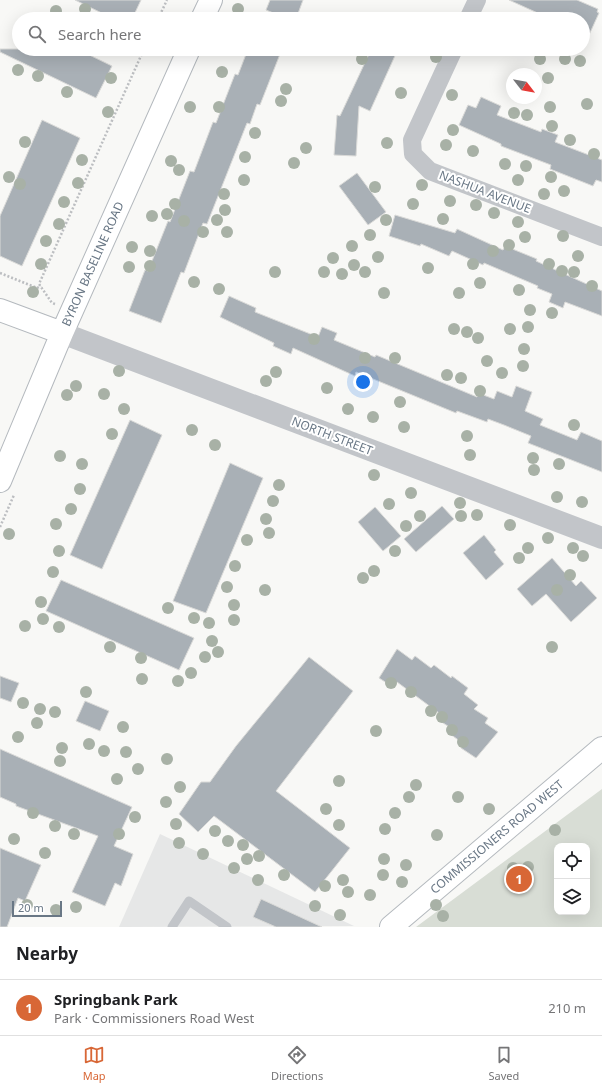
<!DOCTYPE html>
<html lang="en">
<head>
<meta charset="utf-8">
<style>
	body { margin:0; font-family:"Noto Sans",sans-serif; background:#f2f2f2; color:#202124 }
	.controls { position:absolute; right:12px; bottom:12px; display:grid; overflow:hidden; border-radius:8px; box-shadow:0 4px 16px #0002 }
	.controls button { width:36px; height:36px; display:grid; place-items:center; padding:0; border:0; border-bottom:1px solid #e0e0e0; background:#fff; color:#202124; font:20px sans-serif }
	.compass { position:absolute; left:506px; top:68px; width:36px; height:36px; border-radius:50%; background:#fff; box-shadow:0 4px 16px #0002; rotate:121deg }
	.scale { position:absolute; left:12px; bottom:10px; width:50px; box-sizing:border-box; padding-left:4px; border:2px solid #697785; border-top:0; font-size:11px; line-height:14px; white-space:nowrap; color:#697785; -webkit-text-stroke:3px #fff; paint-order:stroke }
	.you { position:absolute; left:363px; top:382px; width:14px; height:14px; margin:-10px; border:3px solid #fff; border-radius:50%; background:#1a73e8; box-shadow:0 0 0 6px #1a73e833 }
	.badge { display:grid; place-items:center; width:26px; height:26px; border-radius:50%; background:#d86736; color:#fff; font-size:13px; font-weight:700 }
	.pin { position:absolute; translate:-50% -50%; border:2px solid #fff; box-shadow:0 1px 4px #0006 }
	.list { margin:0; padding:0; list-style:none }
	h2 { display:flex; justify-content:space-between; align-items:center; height:52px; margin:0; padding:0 16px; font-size:17px }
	h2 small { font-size:13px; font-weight:400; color:#757577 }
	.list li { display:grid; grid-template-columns:26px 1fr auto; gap:12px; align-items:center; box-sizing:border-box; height:56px; padding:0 16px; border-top:1px solid #e0e0e0 }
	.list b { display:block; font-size:15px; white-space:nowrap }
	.list p { margin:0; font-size:13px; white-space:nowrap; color:#757577 }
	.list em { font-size:13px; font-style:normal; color:#757577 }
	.icon { flex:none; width:22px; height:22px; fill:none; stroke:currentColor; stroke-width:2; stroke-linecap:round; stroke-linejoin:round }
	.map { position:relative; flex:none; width:602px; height:927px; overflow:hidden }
	.search { position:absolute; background:#fff; box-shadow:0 4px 16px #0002; left:12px; right:12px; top:12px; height:44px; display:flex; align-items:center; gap:10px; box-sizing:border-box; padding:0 14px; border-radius:22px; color:#757577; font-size:15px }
	.sheet { height:108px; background:#fff }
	nav { display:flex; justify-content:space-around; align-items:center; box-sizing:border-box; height:56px; border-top:1px solid #e0e0e0; background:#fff; font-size:11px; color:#757577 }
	nav a { display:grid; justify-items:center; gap:2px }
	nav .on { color:#d86736 }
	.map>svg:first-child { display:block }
</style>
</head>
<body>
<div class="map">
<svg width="602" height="927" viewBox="0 0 602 927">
	<rect width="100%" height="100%" fill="#f8f8f6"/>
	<path fill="#e6e7e7" d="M160,834L354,926L119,927Z"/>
	<path fill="#d8ddd5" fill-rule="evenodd" d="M602,789V927H416ZM557,846H587V912H557Z"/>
	<path fill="#a9b0b6" stroke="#dadad8" d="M75,0H141L132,19H114Z
		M270,0H303L296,19H288L266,10Z
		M509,0H577L598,9L597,12L599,13L583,48V19H551Z
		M0,49H77L112,66L96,98L0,52Z
		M248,49H282L260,105L257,104L250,124L247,123L207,224L203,223L184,273L181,272L161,323L129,311L145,270L148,271L168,221L170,222L190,171L194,172L213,122L216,123L235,74L238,75Z
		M373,49H398L370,111L359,106L356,156L334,155L337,115L340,116L369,54H371Z
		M481,97L501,106L497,115L541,132L542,129L558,135L555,142L602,160V182L596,180L593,186L550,169L551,165L501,146V144L459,125L468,105L476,108Z
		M42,120L80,138L22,266L0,256V216Z
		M357,173L386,212L368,225L339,186Z
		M395,215L455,233L457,229L503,250L505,246L537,259L536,261L602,291V316L565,302L563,308L549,302L552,294L537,288L538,286L484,263L483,265L452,251L449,256L421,244L420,246L389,236Z
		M229,296L256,308L255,312L318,337L322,327L337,333L334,340L375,357L376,355L477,397L478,393L494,399L497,391L512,397L516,386L532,392L525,411L543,419L540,425L577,440L581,432L602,441V472L528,443L531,436L504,425L488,419L487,422L457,411L456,413L356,372L355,376L293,348L291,354L273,346L274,343L220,317Z
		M130,420L162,435L102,569L70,555Z
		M230,463L263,478L206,613L173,601Z
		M442,506L454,519L416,552L404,539Z
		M375,507L401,536L383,551L358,522Z
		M484,535L496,550L494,552L504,564L486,580L463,553Z
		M552,558L576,586L581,581L597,598L571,622L546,594L532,606L517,589Z
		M61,580L194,638L179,670L46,611Z
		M397,649L412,660L415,656L431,668L434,665L451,678L452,676L468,688L464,694L478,705L474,709L488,718L485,723L498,732L476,758L461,748L464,744L450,734L454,730L440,721L443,716L397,682L393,687L379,678Z
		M309,657L353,691L276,791L350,848L315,892L214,816L198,832L179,814L201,782H210L236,746Z
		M0,676L19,683L11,702L0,698Z
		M85,701L109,711L100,731L76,721Z
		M0,749L132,807L114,846L133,854L121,886L115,883L105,906L72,892L98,836L16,806V804L0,797Z
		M0,848L41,865L25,901L18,898L7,927H0Z
		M261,899L322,927H276L253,917Z"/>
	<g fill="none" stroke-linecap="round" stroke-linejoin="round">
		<g stroke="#b4b9be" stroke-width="24">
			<path id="secondary" d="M202,19L211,0
				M0,310L62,333
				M0,481L62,333L189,49
				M391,927L602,748"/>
		</g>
		<path stroke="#bcbec1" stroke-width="2.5" stroke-dasharray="2 2" stroke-linecap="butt" d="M158,19L167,0
			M0,273L37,288L41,286
			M55,304L52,303L39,284L144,49
			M0,527L14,495"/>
		<path stroke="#c2c5c9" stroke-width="9" d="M172,927L189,901L227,927"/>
		<path stroke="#c2c5c9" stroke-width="18" d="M468,19L477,0
			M454,49L412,140L413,154L430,171L602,237"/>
		<path stroke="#c2c5c9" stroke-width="22" d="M62,333L602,538"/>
		<use href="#secondary" stroke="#fff" stroke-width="22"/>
	</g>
	<g fill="#a8b1a6">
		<circle cx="85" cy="9" r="6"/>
		<circle cx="238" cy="9" r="6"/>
		<circle cx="56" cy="11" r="6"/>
		<circle cx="436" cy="57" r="6"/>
		<circle cx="362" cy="59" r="6"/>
		<circle cx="540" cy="59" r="6"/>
		<circle cx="565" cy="59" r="6"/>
		<circle cx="580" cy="61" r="6"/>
		<circle cx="18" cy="70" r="6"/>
		<circle cx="222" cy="72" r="6"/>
		<circle cx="38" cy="76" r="6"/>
		<circle cx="111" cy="78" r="6"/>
		<circle cx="548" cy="78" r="6"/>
		<circle cx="286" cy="89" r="6"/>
		<circle cx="67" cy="92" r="6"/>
		<circle cx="401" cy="93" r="6"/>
		<circle cx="452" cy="95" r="6"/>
		<circle cx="281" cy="101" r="6"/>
		<circle cx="587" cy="104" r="6"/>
		<circle cx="190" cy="107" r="6"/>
		<circle cx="219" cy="107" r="6"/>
		<circle cx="550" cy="107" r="6"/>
		<circle cx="108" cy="112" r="6"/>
		<circle cx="514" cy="113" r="6"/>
		<circle cx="527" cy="115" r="6"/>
		<circle cx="552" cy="126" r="6"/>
		<circle cx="453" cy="130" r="6"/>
		<circle cx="255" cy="133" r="6"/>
		<circle cx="570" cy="140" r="6"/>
		<circle cx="25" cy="142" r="6"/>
		<circle cx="387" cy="143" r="6"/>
		<circle cx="446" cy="145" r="6"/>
		<circle cx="306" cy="148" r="6"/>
		<circle cx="473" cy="151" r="6"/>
		<circle cx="594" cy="154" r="6"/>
		<circle cx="245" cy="157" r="6"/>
		<circle cx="82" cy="160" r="6"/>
		<circle cx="171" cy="161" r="6"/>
		<circle cx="294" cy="163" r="6"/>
		<circle cx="505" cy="164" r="6"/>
		<circle cx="526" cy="166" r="6"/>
		<circle cx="179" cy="170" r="6"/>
		<circle cx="9" cy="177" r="6"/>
		<circle cx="551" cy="177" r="6"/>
		<circle cx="244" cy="180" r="6"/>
		<circle cx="518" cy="180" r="6"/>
		<circle cx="78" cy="183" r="6"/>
		<circle cx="20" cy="184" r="6"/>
		<circle cx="422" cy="185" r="6"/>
		<circle cx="375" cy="187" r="6"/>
		<circle cx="564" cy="191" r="6"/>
		<circle cx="224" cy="194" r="6"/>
		<circle cx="544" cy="194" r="6"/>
		<circle cx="450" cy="201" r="6"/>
		<circle cx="64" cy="202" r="6"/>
		<circle cx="175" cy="204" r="6"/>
		<circle cx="413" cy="204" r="6"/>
		<circle cx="476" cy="205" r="6"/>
		<circle cx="225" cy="210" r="6"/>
		<circle cx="494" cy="213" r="6"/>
		<circle cx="167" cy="214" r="6"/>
		<circle cx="152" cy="216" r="6"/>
		<circle cx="443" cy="219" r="6"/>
		<circle cx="217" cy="220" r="6"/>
		<circle cx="386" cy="220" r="6"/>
		<circle cx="184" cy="221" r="6"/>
		<circle cx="518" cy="222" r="6"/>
		<circle cx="59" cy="224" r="6"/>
		<circle cx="203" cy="232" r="6"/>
		<circle cx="227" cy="232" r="6"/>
		<circle cx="370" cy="235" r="6"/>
		<circle cx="563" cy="236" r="6"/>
		<circle cx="525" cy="237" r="6"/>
		<circle cx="46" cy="241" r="6"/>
		<circle cx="509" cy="245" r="6"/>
		<circle cx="352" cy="246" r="6"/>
		<circle cx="132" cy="247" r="6"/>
		<circle cx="150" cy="251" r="6"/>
		<circle cx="493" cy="251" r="6"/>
		<circle cx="578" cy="256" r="6"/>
		<circle cx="378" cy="257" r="6"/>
		<circle cx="333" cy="258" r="6"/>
		<circle cx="41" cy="264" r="6"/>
		<circle cx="473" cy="264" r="6"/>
		<circle cx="549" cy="264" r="6"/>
		<circle cx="354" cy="265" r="6"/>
		<circle cx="150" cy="266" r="6"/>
		<circle cx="129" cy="267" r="6"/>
		<circle cx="428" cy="268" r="6"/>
		<circle cx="562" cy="271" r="6"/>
		<circle cx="275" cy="272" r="6"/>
		<circle cx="324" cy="272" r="6"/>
		<circle cx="365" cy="272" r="6"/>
		<circle cx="574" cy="272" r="6"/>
		<circle cx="342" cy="274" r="6"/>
		<circle cx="194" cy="282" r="6"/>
		<circle cx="480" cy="283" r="6"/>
		<circle cx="592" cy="286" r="6"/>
		<circle cx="219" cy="289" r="6"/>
		<circle cx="519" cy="290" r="6"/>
		<circle cx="33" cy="292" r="6"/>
		<circle cx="384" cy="293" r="6"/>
		<circle cx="459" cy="293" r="6"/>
		<circle cx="530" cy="310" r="6"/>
		<circle cx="552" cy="313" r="6"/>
		<circle cx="528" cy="327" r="6"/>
		<circle cx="454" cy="329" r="6"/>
		<circle cx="510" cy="329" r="6"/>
		<circle cx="467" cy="332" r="6"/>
		<circle cx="478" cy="338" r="6"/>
		<circle cx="314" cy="339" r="6"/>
		<circle cx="524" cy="349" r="6"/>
		<circle cx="365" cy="358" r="6"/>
		<circle cx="395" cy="358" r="6"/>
		<circle cx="487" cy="361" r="6"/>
		<circle cx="523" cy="366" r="6"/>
		<circle cx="119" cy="371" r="6"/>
		<circle cx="276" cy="372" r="6"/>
		<circle cx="502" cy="373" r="6"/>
		<circle cx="447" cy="375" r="6"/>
		<circle cx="461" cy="378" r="6"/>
		<circle cx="266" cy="381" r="6"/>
		<circle cx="76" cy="386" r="6"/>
		<circle cx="327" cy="388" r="6"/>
		<circle cx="480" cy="391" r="6"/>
		<circle cx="104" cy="394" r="6"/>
		<circle cx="67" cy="395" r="6"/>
		<circle cx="400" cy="402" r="6"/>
		<circle cx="124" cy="409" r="6"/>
		<circle cx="348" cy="409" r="6"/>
		<circle cx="373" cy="417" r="6"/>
		<circle cx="574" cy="425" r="6"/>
		<circle cx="404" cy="427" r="6"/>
		<circle cx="192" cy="430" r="6"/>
		<circle cx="112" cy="434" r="6"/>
		<circle cx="467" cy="436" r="6"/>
		<circle cx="215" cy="445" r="6"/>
		<circle cx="470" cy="455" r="6"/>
		<circle cx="60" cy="456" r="6"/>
		<circle cx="533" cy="458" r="6"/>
		<circle cx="82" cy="464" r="6"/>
		<circle cx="559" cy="464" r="6"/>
		<circle cx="534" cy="470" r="6"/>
		<circle cx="374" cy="475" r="6"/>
		<circle cx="279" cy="485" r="6"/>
		<circle cx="80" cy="489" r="6"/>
		<circle cx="411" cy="493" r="6"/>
		<circle cx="557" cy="497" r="6"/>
		<circle cx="273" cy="501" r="6"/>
		<circle cx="582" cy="502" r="6"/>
		<circle cx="460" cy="503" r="6"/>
		<circle cx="389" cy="504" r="6"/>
		<circle cx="71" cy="509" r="6"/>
		<circle cx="477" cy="515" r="6"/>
		<circle cx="420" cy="516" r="6"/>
		<circle cx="461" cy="516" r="6"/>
		<circle cx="266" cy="519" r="6"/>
		<circle cx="56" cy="524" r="6"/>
		<circle cx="510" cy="525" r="6"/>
		<circle cx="406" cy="526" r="6"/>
		<circle cx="269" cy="533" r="6"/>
		<circle cx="9" cy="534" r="6"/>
		<circle cx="548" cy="538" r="6"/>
		<circle cx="247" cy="540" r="6"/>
		<circle cx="528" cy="548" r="6"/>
		<circle cx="573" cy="548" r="6"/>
		<circle cx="59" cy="551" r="6"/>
		<circle cx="395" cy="551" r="6"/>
		<circle cx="583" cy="556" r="6"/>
		<circle cx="519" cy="558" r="6"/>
		<circle cx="235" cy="566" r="6"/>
		<circle cx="374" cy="571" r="6"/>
		<circle cx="53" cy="572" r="6"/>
		<circle cx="570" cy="575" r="6"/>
		<circle cx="363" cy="578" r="6"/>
		<circle cx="227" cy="587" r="6"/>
		<circle cx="265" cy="590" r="6"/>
		<circle cx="557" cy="590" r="6"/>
		<circle cx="41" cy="602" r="6"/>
		<circle cx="234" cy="605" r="6"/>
		<circle cx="168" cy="608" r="6"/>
		<circle cx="194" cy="618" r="6"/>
		<circle cx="43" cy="619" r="6"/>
		<circle cx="234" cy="620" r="6"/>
		<circle cx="209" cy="623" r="6"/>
		<circle cx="25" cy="626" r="6"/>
		<circle cx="59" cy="627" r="6"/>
		<circle cx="212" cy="641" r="6"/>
		<circle cx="110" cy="647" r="6"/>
		<circle cx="552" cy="647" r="6"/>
		<circle cx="218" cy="652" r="6"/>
		<circle cx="205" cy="657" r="6"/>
		<circle cx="141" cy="658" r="6"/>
		<circle cx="191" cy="673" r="6"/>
		<circle cx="142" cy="679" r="6"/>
		<circle cx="178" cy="681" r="6"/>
		<circle cx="391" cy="683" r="6"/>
		<circle cx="86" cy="692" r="6"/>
		<circle cx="411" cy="692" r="6"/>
		<circle cx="23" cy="703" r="6"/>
		<circle cx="40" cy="709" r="6"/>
		<circle cx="431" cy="711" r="6"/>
		<circle cx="55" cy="712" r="6"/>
		<circle cx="442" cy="717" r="6"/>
		<circle cx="37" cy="723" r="6"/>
		<circle cx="123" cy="727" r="6"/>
		<circle cx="452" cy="730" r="6"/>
		<circle cx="376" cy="731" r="6"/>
		<circle cx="18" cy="737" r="6"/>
		<circle cx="463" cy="742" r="6"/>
		<circle cx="89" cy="744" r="6"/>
		<circle cx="62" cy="748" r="6"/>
		<circle cx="104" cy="751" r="6"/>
		<circle cx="126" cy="752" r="6"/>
		<circle cx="167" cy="759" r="6"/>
		<circle cx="60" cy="761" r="6"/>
		<circle cx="138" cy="769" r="6"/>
		<circle cx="117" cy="779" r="6"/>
		<circle cx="339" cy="781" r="6"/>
		<circle cx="416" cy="785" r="6"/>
		<circle cx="180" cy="787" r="6"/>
		<circle cx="409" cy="797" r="6"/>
		<circle cx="458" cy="797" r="6"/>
		<circle cx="166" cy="802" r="6"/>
		<circle cx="326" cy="809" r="6"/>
		<circle cx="489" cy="809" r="6"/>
		<circle cx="33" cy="813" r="6"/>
		<circle cx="395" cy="813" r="6"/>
		<circle cx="135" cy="817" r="6"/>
		<circle cx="176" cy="824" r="6"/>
		<circle cx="339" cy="825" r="6"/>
		<circle cx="55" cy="826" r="6"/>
		<circle cx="385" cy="829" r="6"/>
		<circle cx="555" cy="830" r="6"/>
		<circle cx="215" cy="831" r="6"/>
		<circle cx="74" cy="834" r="6"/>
		<circle cx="119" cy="834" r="6"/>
		<circle cx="437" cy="835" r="6"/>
		<circle cx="14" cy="839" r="6"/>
		<circle cx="228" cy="841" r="6"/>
		<circle cx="179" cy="843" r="6"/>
		<circle cx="243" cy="845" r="6"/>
		<circle cx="45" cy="853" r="6"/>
		<circle cx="203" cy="854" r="6"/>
		<circle cx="259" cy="856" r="6"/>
		<circle cx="247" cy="859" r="6"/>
		<circle cx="384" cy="859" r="6"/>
		<circle cx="406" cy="865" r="6"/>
		<circle cx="528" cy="867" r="6"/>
		<circle cx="234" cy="868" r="6"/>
		<circle cx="513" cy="868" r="6"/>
		<circle cx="284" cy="875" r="6"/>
		<circle cx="383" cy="875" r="6"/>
		<circle cx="258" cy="880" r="6"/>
		<circle cx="343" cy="880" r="6"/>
		<circle cx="402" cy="882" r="6"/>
		<circle cx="325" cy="886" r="6"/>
		<circle cx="348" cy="892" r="6"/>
		<circle cx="370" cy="895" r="6"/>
		<circle cx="27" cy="905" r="6"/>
		<circle cx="436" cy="905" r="6"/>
		<circle cx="315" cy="906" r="6"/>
		<circle cx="76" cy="907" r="6"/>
		<circle cx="56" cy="910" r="6"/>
		<circle cx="340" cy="915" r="6"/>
		<circle cx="443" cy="916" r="6"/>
	</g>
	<g text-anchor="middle" stroke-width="4" stroke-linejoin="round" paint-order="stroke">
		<g font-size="12" fill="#697785" stroke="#fff">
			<text transform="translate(485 192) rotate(21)" y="4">NASHUA AVENUE</text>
			<text transform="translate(93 264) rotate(-66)" y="4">BYRON BASELINE ROAD</text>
			<text transform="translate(332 436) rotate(21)" y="4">NORTH STREET</text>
			<text transform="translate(497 837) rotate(-40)" y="4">COMMISSIONERS ROAD WEST</text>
		</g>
	</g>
</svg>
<div class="controls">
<button><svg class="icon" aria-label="locate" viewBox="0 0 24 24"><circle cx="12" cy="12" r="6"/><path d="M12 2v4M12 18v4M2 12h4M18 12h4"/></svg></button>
<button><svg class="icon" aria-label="layers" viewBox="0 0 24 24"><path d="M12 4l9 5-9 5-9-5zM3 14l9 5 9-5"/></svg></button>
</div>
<svg class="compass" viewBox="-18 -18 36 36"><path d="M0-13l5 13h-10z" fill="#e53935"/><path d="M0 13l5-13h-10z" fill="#757577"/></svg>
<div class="scale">20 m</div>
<div class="you"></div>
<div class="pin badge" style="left:519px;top:879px">1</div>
<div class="search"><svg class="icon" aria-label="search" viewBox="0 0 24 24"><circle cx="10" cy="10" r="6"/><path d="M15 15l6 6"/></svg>Search here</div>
</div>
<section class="sheet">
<h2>Nearby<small></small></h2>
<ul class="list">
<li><span class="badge">1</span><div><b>Springbank Park</b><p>Park · Commissioners Road West</p></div><em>210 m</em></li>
</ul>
</section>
<nav>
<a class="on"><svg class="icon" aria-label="map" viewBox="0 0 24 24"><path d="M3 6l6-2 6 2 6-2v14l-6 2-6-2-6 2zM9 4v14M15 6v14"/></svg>Map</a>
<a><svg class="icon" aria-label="directions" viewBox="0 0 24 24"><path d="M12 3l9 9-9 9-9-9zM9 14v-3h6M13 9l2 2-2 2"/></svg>Directions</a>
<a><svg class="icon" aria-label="saved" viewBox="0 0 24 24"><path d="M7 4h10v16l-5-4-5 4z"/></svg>Saved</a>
</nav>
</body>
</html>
